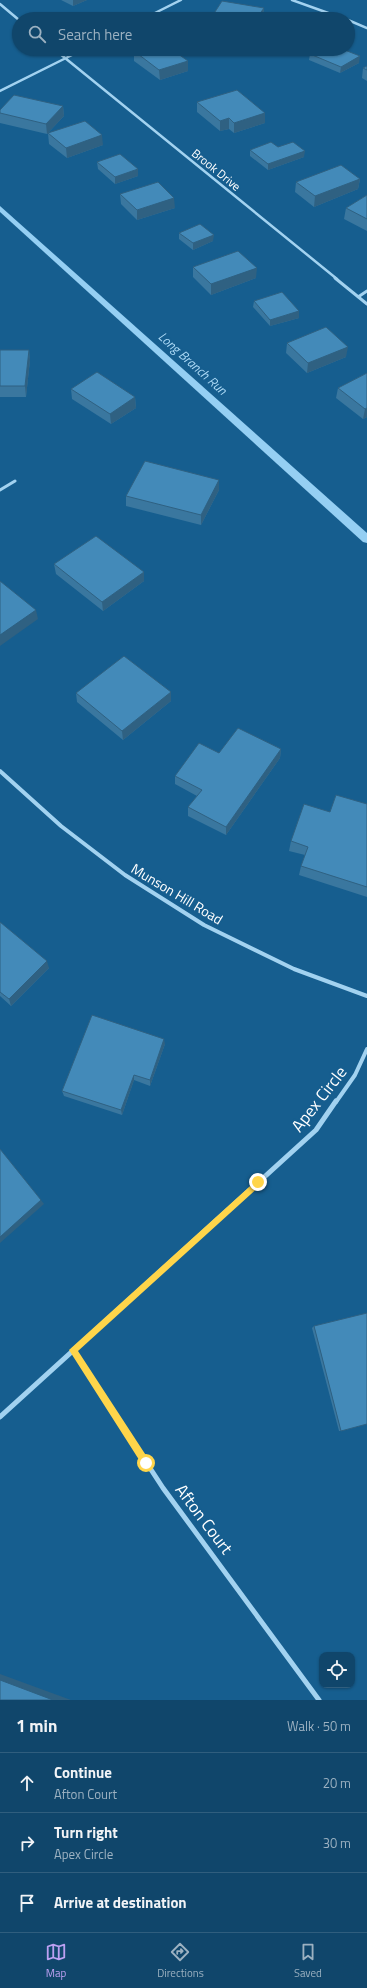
<!DOCTYPE html>
<html lang="en">
<head>
<meta charset="utf-8">
<style>
	body { margin:0; font-family:"Titillium Web",sans-serif; background:#194d71; color:#f1f3f6 }
	.controls { position:absolute; right:12px; bottom:12px; display:grid; overflow:hidden; border-radius:8px; box-shadow:0 1px 3px #0004 }
	.controls button { width:36px; height:36px; display:grid; place-items:center; padding:0; border:0; border-bottom:1px solid #305e7e; background:#10466b; color:#f1f3f6; font:20px sans-serif }
	.stop { position:absolute; width:12px; height:12px; margin:-9px; border:3px solid #ffd54a; border-radius:50%; background:#fff }
	.stop.end { background:#ffd54a; border-color:#fff; box-shadow:0 1px 4px #0008 }
	.list { margin:0; padding:0; list-style:none }
	h2 { display:flex; justify-content:space-between; align-items:center; height:52px; margin:0; padding:0 16px; font-size:17px }
	h2 small { font-size:13px; font-weight:400; color:#9cb1c1 }
	.list li { display:grid; grid-template-columns:26px 1fr auto; gap:12px; align-items:center; box-sizing:border-box; height:60px; padding:0 16px; border-top:1px solid #305e7e }
	.list b { display:block; font-size:15px; white-space:nowrap }
	.list p { margin:0; font-size:13px; white-space:nowrap; color:#9cb1c1 }
	.list em { font-size:13px; font-style:normal; color:#9cb1c1 }
	.icon { flex:none; width:22px; height:22px; fill:none; stroke:currentColor; stroke-width:2; stroke-linecap:round; stroke-linejoin:round }
	.map { position:relative; flex:none; width:367px; height:1700px; overflow:hidden }
	.search { position:absolute; background:#10466b; box-shadow:0 1px 3px #0004; left:12px; right:12px; top:12px; height:44px; display:flex; align-items:center; gap:10px; box-sizing:border-box; padding:0 14px; border-radius:22px; color:#9cb1c1; font-size:15px }
	.sheet { height:232px; background:#10466b }
	nav { display:flex; justify-content:space-around; align-items:center; box-sizing:border-box; height:56px; border-top:1px solid #305e7e; background:#10466b; font-size:11px; color:#9cb1c1 }
	nav a { display:grid; justify-items:center; gap:2px }
	nav .on { color:#bca0f2 }
	.map>svg:first-child { display:block }
</style>
</head>
<body>
<div class="map">
<svg width="367" height="1700" viewBox="0 0 367 1700">
	<rect width="100%" height="100%" fill="#165e8f"/>
	<g fill="none" stroke-linecap="round" stroke-linejoin="round">
		<path fill="#95cff3" fill-rule="evenodd" d="M0,206L367,533V543L363,542L0,212Z"/>
		<path stroke="#a2d2f0" stroke-width="2.5" d="M292,0L345,19
			M0,4L19,20
			M143,19L181,0
			M348,20L367,28
			M54,49L337,279
			M0,91L84,49"/>
		<path stroke="#a2d2f0" stroke-width="3" d="M335,278L367,304
			M358,297L367,291
			M0,490L15,481"/>
		<path stroke="#a2d2f0" stroke-width="4" d="M0,771L61,826L125,875L204,925L294,969L367,996
			M336,1102L355,1075L367,1049"/>
		<path stroke="#a2d2f0" stroke-width="5" d="M73,1350L163,1488L319,1700
			M0,1417L316,1130L336,1101"/>
	</g>
	<path fill="#3a779f" d="M61,0H87L73,6Z
		M264,8L263,18L262,19H213V15Z
		M134,51L188,61V71L160,80L134,61Z
		M310,54L359,63L340,73L309,60Z
		M367,66V81L362,78L363,68Z
		M197,102L265,123L234,133L229,129L220,131L197,112Z
		M63,106L64,116L47,134L0,123V110Z
		M48,133L103,145L67,158L49,144Z
		M278,147L304,157L268,170L250,156V150Z
		M97,162L138,169V176L115,184L98,169Z
		M360,179L358,189L314,207L295,192L296,182Z
		M120,194L175,208L137,220L121,204Z
		M367,195V231L344,219L346,208Z
		M179,233L213,241L193,250L179,239Z
		M193,267L256,278L211,295L193,277Z
		M254,301L299,318L270,326L253,307Z
		M287,343L346,357L307,373L286,353Z
		M0,350H29L30,360L26,397H0Z
		M367,373V417L363,419L336,398L338,388Z
		M71,389L135,397L136,408L111,424L72,399Z
		M219,490L201,525L126,506V496Z
		M54,564L144,572V581L103,611L56,574Z
		M171,692V701L123,740L77,702L76,693Z
		M281,749L280,758L226,835L188,816V807L197,796L175,784V776L219,753Z
		M367,804V897L299,875L301,866L305,855L289,851L291,841L330,812Z
		M0,922L49,968L11,1006L0,996Z
		M165,1044L150,1086L134,1080L122,1115L64,1096L62,1091Z
		M314,1326L341,1431H339L312,1328Z"/>
	<path fill="#2f6182" d="M73,0H87L73,6Z
		M264,8L263,18L262,19H256Z
		M360,56L359,63L340,73L341,67Z
		M188,61V71L160,80L159,70Z
		M63,106L64,116L47,134L46,124Z
		M265,113V123L234,133V123Z
		M229,118V129L220,131V121Z
		M102,135L103,145L67,158L66,148Z
		M305,151L304,157L268,170V164Z
		M138,169V176L115,184V177Z
		M360,179L358,189L314,207L315,196Z
		M174,198L175,208L137,220V210Z
		M214,235L213,241L193,250V243Z
		M257,268L256,278L211,295V284Z
		M299,311V318L270,326V320Z
		M348,347L346,357L307,373L308,363Z
		M29,350L30,360L26,397L25,386Z
		M135,397L136,408L111,424L110,414Z
		M367,408V417L363,419L365,409Z
		M219,480V490L201,525V515Z
		M144,572V581L103,611L102,602Z
		M36,610L38,619L0,646V635Z
		M171,692V701L123,740L122,731Z
		M281,749L280,758L226,835V827Z
		M47,961L49,968L11,1006L9,999Z
		M164,1039L165,1044L150,1086V1080Z
		M134,1075V1080L122,1115L121,1110Z
		M41,1200L44,1204L0,1243V1237Z
		M0,1674L71,1700H53L0,1680Z"/>
	<path fill="#438ab9" stroke="#2f6182" d="M222,1L264,8L256,19H239L213,15Z
		M140,49H171L188,61L159,70L134,51Z
		M319,49H342L360,56L341,67L310,54Z
		M367,66V70L363,68Z
		M237,90L265,113L234,123L229,118L220,121L197,102Z
		M14,95L63,106L46,124L0,113V110Z
		M85,121L102,135L66,148L48,133Z
		M271,142L278,147L293,142L305,151L268,164L250,150Z
		M120,154L138,169L115,177L97,162Z
		M341,165L360,179L315,196L296,182Z
		M158,182L174,198L137,210L120,194Z
		M367,195V219L346,208Z
		M200,224L214,235L193,243L179,233Z
		M238,251L257,268L211,284L193,267Z
		M282,292L299,311L270,320L254,301Z
		M326,327L348,347L308,363L287,343Z
		M0,350H29L25,386H0Z
		M97,372L135,397L110,414L71,389Z
		M367,373V408L365,409L338,388Z
		M145,461L219,480L201,515L126,496Z
		M96,536L144,572L102,602L54,564Z
		M0,581L36,610L0,635Z
		M124,656L171,692L122,731L76,693Z
		M238,728L281,749L226,827L188,807L202,790L175,776L199,743L219,753Z
		M336,795L367,804V887L301,866L308,847L291,841L304,804L330,812Z
		M0,922L47,961L9,999L0,992Z
		M92,1015L164,1039L150,1080L134,1075L121,1110L62,1091Z
		M0,1149L41,1200L0,1237Z
		M367,1313V1424L341,1431L314,1326Z
		M0,1680L53,1700H0Z"/>
	<path fill="#ffd54a" d="M258,1179L262,1182L261,1185L78,1351L149,1460V1466L146,1467L143,1466L69,1350Z"/>
	<g text-anchor="middle" stroke-width="4" stroke-linejoin="round" paint-order="stroke">
		<g font-size="12" fill="#fff" stroke="#165e8f">
			<text transform="translate(216 170) rotate(39)" y="4">Brook Drive</text>
		</g>
		<g font-size="13" font-style="italic" fill="#aedbf7" stroke="#165e8f">
			<text transform="translate(193 363) rotate(42)" y="5">Long Branch Run</text>
		</g>
		<g font-size="14" fill="#fff" stroke="#165e8f">
			<text transform="translate(177 894) rotate(31)" y="5">Munson Hill Road</text>
		</g>
		<g font-size="17" fill="#fff" stroke="#165e8f">
			<text transform="translate(319 1099) rotate(-52)" y="6">Apex Circle</text>
			<text transform="translate(204 1519) rotate(53)" y="6">Afton Court</text>
		</g>
	</g>
</svg>
<div class="controls">
<button><svg class="icon" aria-label="locate" viewBox="0 0 24 24"><circle cx="12" cy="12" r="6"/><path d="M12 2v4M12 18v4M2 12h4M18 12h4"/></svg></button>
</div>
<div class="stop" style="left:146px;top:1463px"></div>
<div class="stop end" style="left:258px;top:1182px"></div>
<div class="search"><svg class="icon" aria-label="search" viewBox="0 0 24 24"><circle cx="10" cy="10" r="6"/><path d="M15 15l6 6"/></svg>Search here</div>
</div>
<section class="sheet">
<h2>1 min<small>Walk · 50 m</small></h2>
<ul class="list">
<li><svg class="icon" aria-label="ahead" viewBox="0 0 24 24"><path d="M12 20V5M6 11l6-6 6 6"/></svg><div><b>Continue</b><p>Afton Court</p></div><em>20 m</em></li>
<li><svg class="icon" aria-label="right" viewBox="0 0 24 24"><path d="M7 20v-9h11M14 6l5 5-5 5"/></svg><div><b>Turn right</b><p>Apex Circle</p></div><em>30 m</em></li>
<li><svg class="icon" aria-label="arrive" viewBox="0 0 24 24"><path d="M6 21V4h12l-3 4 3 4H6"/></svg><div><b>Arrive at destination</b></div></li>
</ul>
</section>
<nav>
<a class="on"><svg class="icon" aria-label="map" viewBox="0 0 24 24"><path d="M3 6l6-2 6 2 6-2v14l-6 2-6-2-6 2zM9 4v14M15 6v14"/></svg>Map</a>
<a><svg class="icon" aria-label="directions" viewBox="0 0 24 24"><path d="M12 3l9 9-9 9-9-9zM9 14v-3h6M13 9l2 2-2 2"/></svg>Directions</a>
<a><svg class="icon" aria-label="saved" viewBox="0 0 24 24"><path d="M7 4h10v16l-5-4-5 4z"/></svg>Saved</a>
</nav>
</body>
</html>
